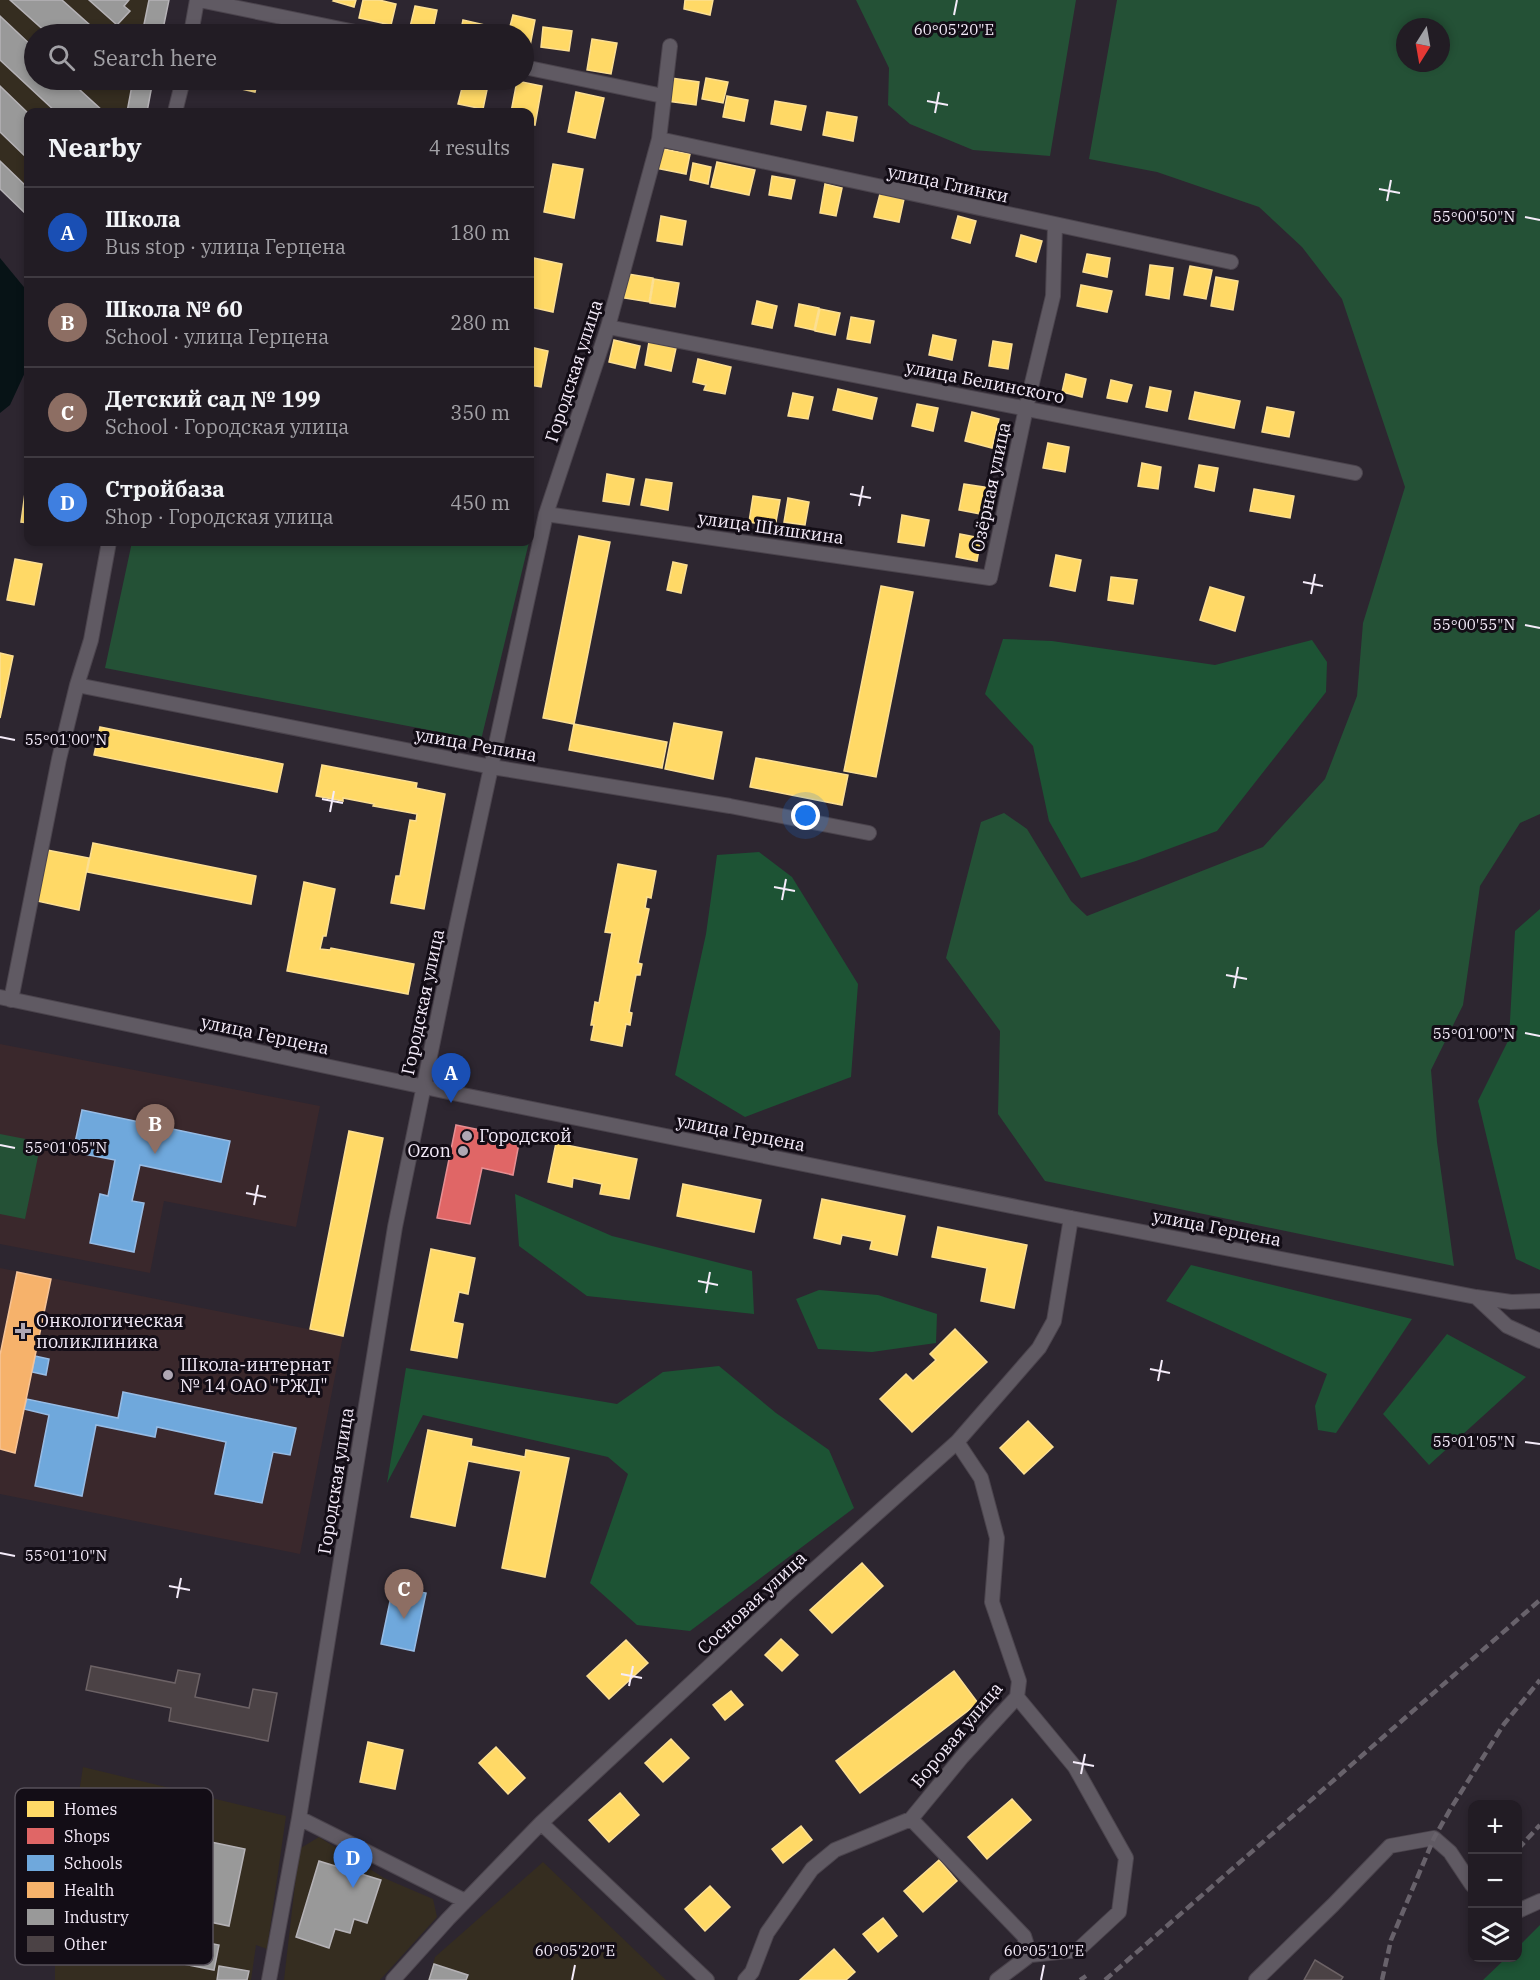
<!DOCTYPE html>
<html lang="en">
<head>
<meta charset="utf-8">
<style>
	body { margin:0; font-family:"IBM Plex Serif",serif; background:#2e2931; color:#f1f3f6 }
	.controls { position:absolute; right:18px; bottom:18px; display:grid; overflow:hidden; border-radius:12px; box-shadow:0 3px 9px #0003 }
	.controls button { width:54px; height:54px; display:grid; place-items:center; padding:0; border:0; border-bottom:2px solid #3f3a41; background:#221c24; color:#f1f3f6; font:30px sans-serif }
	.compass { position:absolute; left:1396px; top:18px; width:54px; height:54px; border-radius:50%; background:#221c24; box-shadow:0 3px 9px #0003; rotate:191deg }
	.you { position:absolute; left:806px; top:816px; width:21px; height:21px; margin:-15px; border:4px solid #fff; border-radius:50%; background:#1a73e8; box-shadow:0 0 0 9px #1a73e833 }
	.badge { display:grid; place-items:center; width:39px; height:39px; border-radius:50%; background:#0b8043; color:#fff; font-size:20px; font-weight:700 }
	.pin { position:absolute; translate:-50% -50px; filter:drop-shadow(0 2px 3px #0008) }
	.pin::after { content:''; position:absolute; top:32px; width:21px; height:18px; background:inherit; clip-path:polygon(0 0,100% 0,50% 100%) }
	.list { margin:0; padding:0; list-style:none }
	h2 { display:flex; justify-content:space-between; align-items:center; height:78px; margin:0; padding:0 24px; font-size:26px }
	h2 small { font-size:20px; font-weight:400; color:#a2a1a6 }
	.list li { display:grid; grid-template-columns:39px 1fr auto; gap:18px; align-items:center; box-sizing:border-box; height:90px; padding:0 24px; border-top:2px solid #3f3a41 }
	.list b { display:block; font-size:22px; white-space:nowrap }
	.list p { margin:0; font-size:20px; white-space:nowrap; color:#a2a1a6 }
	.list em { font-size:20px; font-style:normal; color:#a2a1a6 }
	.icon { flex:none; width:33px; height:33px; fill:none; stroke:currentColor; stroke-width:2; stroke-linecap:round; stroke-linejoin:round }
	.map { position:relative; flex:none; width:1540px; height:1980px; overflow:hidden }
	.search { position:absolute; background:#221c24; box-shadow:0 3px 9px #0003; left:24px; top:24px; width:510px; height:66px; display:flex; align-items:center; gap:15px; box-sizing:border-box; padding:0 21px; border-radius:33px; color:#a2a1a6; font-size:22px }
	.panel { position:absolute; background:#221c24; box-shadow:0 3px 9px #0003; left:24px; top:108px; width:510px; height:438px; border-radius:12px }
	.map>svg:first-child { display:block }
</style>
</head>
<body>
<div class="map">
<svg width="1540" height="1980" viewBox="0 0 1540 1980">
	<rect width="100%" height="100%" fill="#2d2630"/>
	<path fill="#352d20" d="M0,0H169L162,34H34V80H153L147,112H28V216L0,189Z
		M83,1767L286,1816L267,1949L256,1945L251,1980H55V1944Z
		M319,1837L384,1878L433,1899L437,1917L380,1980H284L299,1849Z
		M543,1862L666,1980H428L435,1957Z"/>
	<path fill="#3a282c" d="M0,1044L320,1106L296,1227L164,1201L150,1273L0,1244Z
		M0,1268L343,1336L300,1554L0,1494Z"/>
	<path fill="#245136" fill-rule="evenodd" d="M856,0H1076L1050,156L973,150L910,124L888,105L889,68Z
		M1117,0H1540V814L1520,823L1480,886L1463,1005L1431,1070L1437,1142L1454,1266L1045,1181L998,1114L1000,1031L946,958L981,822L1004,813L1027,829L1071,901L1087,916L1263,847L1325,779L1357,696L1363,623L1405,487L1342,299L1302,247L1259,207L1157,172L1089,159ZM1405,27H1441V63H1405Z
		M132,542H529L481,740L105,668Z
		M0,1134L41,1142L25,1219L0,1214Z"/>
	<path fill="#1d5334" d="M1003,639L1052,641L1215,665L1312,640L1327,662L1326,692L1217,831L1136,861L1081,878L1049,821L1033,746L985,694Z
		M759,852L792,877L858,984L851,1077L745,1117L675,1075L706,934L717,855Z
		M1540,909V1270L1516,1259L1478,1101L1509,1039L1515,931Z
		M515,1194L612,1236L752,1271L754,1314L587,1296L519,1246Z
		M1191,1265L1412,1319L1336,1433L1318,1430L1315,1406L1327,1374L1166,1301Z
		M819,1290L878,1295L937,1314L936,1343L872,1352L818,1349L796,1299Z
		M1447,1334L1526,1377L1429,1465L1383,1414Z
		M719,1366L776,1413L829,1450L854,1508L690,1631L637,1625L590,1583L628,1474L608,1457L423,1415L387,1483L406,1368L617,1404L663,1372Z
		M1540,1925V1980H1483L1506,1958H1518V1947Z"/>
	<path fill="#071316" d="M0,258L28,292V366L10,405L0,413Z"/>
	<path fill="#ffd966" stroke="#fcdf92" stroke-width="1.5" d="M334,0H356L354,7L333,1Z
		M363,0H379L396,4L391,25L359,18Z
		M685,0H713L710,15L684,9Z
		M415,6L437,10L432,34L409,31Z
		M513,15L535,20L530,46L524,44V34H508Z
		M463,20L485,25L483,34H460Z
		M543,27L572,31L569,51L541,47Z
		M592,39L617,43L611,74L587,70Z
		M671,78L699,82L696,105L667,101Z
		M706,78L728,82L723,103L702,99Z
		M229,80H258L255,92L228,86Z
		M373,80H398L396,87L373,81Z
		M464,80H489L483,109L458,104Z
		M517,81L542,86L535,125L530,124V112H511Z
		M576,92L604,98L595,138L568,132Z
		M727,96L748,100L744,121L723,117Z
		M775,101L806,106L801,130L771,124Z
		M827,112L857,117L853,141L823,135Z
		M658,148L690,154L686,174L655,168Z
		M717,162L755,170L749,195L711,187Z
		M693,163L711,167L708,184L690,180Z
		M553,164L583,169L574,218L544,212Z
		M772,176L795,180L791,199L769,195Z
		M825,184L842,188L836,216L820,213Z
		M880,194L904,199L899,222L874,217Z
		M661,216L686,221L682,245L657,241Z
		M958,216L976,221L970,243L952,238Z
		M1021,235L1042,241L1036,262L1016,256Z
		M1087,254L1110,258L1107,277L1083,272Z
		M534,258L562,264L553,312L530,307V279Z
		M1150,265L1173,268L1169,299L1146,295Z
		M1190,266L1212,270L1206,299L1184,295Z
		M628,274L653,278L649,302L624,298Z
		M1216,277L1238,281L1233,310L1211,306Z
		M654,279L679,283L675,307L650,303Z
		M1081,285L1112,291L1107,312L1077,306Z
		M757,301L777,306L772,328L752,324Z
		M799,304L819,308L814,330L795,326Z
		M820,309L840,313L835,335L815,331Z
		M851,317L874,321L870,343L847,339Z
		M933,335L956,340L952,360L929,355Z
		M614,340L640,346L635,368L609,362Z
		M993,341L1012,344L1008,369L989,366Z
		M649,342L676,348L671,371L645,365Z
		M530,347L548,351L541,387L530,385Z
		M698,359L731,367L725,394L704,390L706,385L693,382Z
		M1066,374L1086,379L1082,397L1062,392Z
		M1111,380L1132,385L1127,402L1107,398Z
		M1150,387L1171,391L1167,411L1146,407Z
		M838,389L877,398L872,419L833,410Z
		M1195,392L1240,401L1234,428L1189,419Z
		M793,393L813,397L808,419L788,416Z
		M917,404L938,408L933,431L912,426Z
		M1267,407L1294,412L1289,437L1262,432Z
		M972,412L999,419L992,448L965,441Z
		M1048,443L1069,447L1065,472L1043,468Z
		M1142,463L1161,467L1158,489L1138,486Z
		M1199,465L1218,468L1214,491L1195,487Z
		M607,474L634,479L629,505L603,501Z
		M646,479L672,483L668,510L641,505Z
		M964,484L990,488L986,515L959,510Z
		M1254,489L1294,496L1290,518L1250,511Z
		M25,493H28V523L21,522Z
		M753,496L780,500L775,527L749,522Z
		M788,498L809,502L805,525L784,522Z
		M902,515L929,520L924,546L898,542Z
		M960,534L981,538L977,561L956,557Z
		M579,536L610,542L574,724L543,718Z
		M1056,555L1081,560L1075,591L1050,586Z
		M15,559L42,564L34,605L7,600Z
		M673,562L687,565L681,593L667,590Z
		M1111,577L1137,580L1133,604L1108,600Z
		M881,586L913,592L876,777L844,771Z
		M1210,587L1244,597L1235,631L1200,620Z
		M0,653L13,656L0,718Z
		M674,723L722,732L713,779L665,769Z
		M574,724L667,742L662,768L569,750Z
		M100,727L283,764L277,792L94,755Z
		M756,758L848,775L842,805L750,787Z
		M322,765L417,783L416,788L445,794L424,909L391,903L396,876H400L410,820L416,821L417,814L373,806L374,804L343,798V801L316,796Z
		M93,843L256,876L251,904L87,872Z
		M47,850L89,858L79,910L37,901Z
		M618,864L656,871L651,898L647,897L645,908L649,909L638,963L642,964L641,969L640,975H636L629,1012L632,1013L630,1025L626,1024L622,1046L591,1040L594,1025H591L595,1002L599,1003L612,933L605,932Z
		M304,882L335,889L326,936H323L320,949L330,950L331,948L414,964L408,994L287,971Z
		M349,1131L383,1138L343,1336L310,1329Z
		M556,1143L637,1159L629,1199L600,1194L602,1184L573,1178L572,1187L548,1182Z
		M683,1184L761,1200L754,1232L677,1216Z
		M822,1199L905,1216L897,1255L870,1249L872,1241L842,1235L840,1244L814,1238Z
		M938,1227L1027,1245L1014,1308L981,1301L987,1268L932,1257Z
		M431,1249L475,1258L468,1294L459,1292L453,1322L463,1324L457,1358L411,1350Z
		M955,1329L987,1362L912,1432L880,1399L906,1374L913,1381L936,1360L930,1354Z
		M1028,1421L1053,1447L1024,1474L1000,1448Z
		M428,1430L472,1439L471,1446L525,1457L526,1450L569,1458L545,1577L502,1568L521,1471L468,1461L455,1526L411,1517Z
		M862,1563L883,1586L832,1633L810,1610Z
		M781,1639L798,1655L782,1671L765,1655Z
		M626,1640L648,1663L609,1699L587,1676Z
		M954,1671L978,1703L860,1793L836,1761Z
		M731,1691L743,1705L725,1720L713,1705Z
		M671,1739L689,1758L663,1782L645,1763Z
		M368,1742L403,1750L395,1789L360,1782Z
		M496,1747L525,1778L508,1794L479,1763Z
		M620,1793L639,1815L609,1842L589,1820Z
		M1012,1799L1031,1820L987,1859L968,1837Z
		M801,1826L812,1840L783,1863L772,1849Z
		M939,1860L957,1881L923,1912L904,1891Z
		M710,1886L730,1907L705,1931L685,1909Z
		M883,1918L897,1936L878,1952L863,1934Z
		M834,1949L855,1972L846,1980H800Z"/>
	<path fill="#e06666" stroke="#e68e92" stroke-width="1.5" d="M456,1125L520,1138L513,1175L482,1168L470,1224L437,1218Z"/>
	<path fill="#6fa8dc" stroke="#97bce5" stroke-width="1.5" d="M82,1110L230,1141L221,1182L140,1165L132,1201L144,1203L134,1252L90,1243L100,1194L108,1196L115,1160L73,1152Z
		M35,1356L49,1359L46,1375L32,1372Z
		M123,1392L296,1428L290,1455L273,1452L262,1503L215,1494L226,1442L157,1427L155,1437L96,1425L82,1496L35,1486L49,1415L24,1409L27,1399L118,1418Z
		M393,1587L426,1593L414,1651L381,1644Z"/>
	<path fill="#f6b26b" stroke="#f6c396" stroke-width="1.5" d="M17,1272L51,1279L15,1453L0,1449V1355Z"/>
	<path fill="#999" stroke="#b5b2b6" stroke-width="1.5" d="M10,0H62L100,34H48Z
		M89,0H129L124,6L130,11L117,25Z
		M149,0H169L162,34H142Z
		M0,16L34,48V80H69L104,112H56L0,60Z
		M133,80H153L147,112H127Z
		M0,86L28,113V159L0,132Z
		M0,161L28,188V216L0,189Z
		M211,1842L245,1849L229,1926L195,1919Z
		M319,1861L381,1880L367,1923L354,1919L350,1933L335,1929L329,1948L296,1937Z
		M188,1939L219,1945L214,1970L183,1964Z
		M434,1964L468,1975L466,1980H429Z
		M219,1966L249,1971L247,1980H217Z"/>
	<path fill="#4b4245" stroke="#6c6265" stroke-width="1.5" d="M91,1666L175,1683L178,1670L200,1674L195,1697L249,1708L253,1689L277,1693L268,1741L169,1721L171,1708L86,1690Z
		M1315,1960L1343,1977L1341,1980H1304Z"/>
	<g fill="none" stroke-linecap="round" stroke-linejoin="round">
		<g stroke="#4b444d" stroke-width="16">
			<path id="street" d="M199,0L365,34
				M191,34L197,0
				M524,67L663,96
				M175,112L183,80
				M659,139L1231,262
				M608,327L1355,473
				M546,514L990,578L1026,408L1053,296L1055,226
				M77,685L492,767L730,806L869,833
				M0,997L453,1093L1071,1218L1476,1297L1511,1302L1540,1301
				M11,1000L59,759L77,685L91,640L109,542
				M1476,1297L1507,1326L1540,1341
				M299,1818L465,1901
				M911,1819L1024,1936L1030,1955
				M541,1823L707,1980
				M1518,1911L1540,1901
				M269,1980L299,1818L395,1227L457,924L546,514L608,327L659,139L670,46
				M393,1980L448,1919L541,1823L787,1594L957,1442L1039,1348L1054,1321L1071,1218
				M745,1980L752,1972L767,1933L812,1869L835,1850L911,1819L962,1757L1017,1697L1019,1681L992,1602L997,1538L981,1478L957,1442
				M997,1980L1030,1955L1078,1950L1119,1912L1126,1858L1075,1767L1017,1697
				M1256,1980L1333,1905L1390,1846L1434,1838L1450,1852L1472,1885"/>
		</g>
		<use href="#street" stroke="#605a63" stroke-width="14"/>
		<path stroke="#68626b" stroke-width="4.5" stroke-dasharray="9 4.5" stroke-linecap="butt" d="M1518,1849L1540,1825
			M1080,1980L1086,1976
			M1105,1980L1540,1600
			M1382,1980L1391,1940L1434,1838L1451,1808L1504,1724L1540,1680"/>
	</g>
	<path fill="none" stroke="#f5ecfa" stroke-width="2" d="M954,15L957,0M927,101L948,105M935,113L939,92M1379,189L1400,193M1387,201L1391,180M1525,217L1540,220M850,494L871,498M859,506L863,486M1303,582L1323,586M1311,594L1315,574M1525,625L1540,628M0,737L15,740M322,799L343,803M330,812L334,791M774,887L795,891M782,900L786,879M1226,975L1247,979M1234,988L1238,967M1525,1033L1540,1036M0,1145L15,1148M246,1193L266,1197M254,1205L258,1185M698,1281L718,1285M706,1293L710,1272M1150,1369L1170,1373M1158,1381L1162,1360M1525,1442L1540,1444M0,1553L15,1556M169,1586L190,1590M177,1598L181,1578M621,1674L642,1678M629,1686L633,1666M1073,1762L1094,1766M1081,1774L1085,1754M572,1980L575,1965M1041,1980L1044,1965"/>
	<g fill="#afa7b3" stroke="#130d16" stroke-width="2">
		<circle cx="467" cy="1136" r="6"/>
		<circle cx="463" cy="1151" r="6"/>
		<path d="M20 1322h6v6h6v6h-6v6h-6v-6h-6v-6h6z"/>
		<circle cx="168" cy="1375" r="6"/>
	</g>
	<g text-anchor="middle" stroke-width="6" stroke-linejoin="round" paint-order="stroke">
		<g font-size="18" fill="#f5ecfa" stroke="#130d16">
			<text transform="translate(948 184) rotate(12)" y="6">улица Глинки</text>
			<text transform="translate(574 371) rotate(-72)" y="6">Городская улица</text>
			<text transform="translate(985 382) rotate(11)" y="6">улица Белинского</text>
			<text transform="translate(991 487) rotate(-78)" y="6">Озёрная улица</text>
			<text transform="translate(771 528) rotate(8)" y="6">улица Шишкина</text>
			<text transform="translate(476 745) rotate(10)" y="6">улица Репина</text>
			<text transform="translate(423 1002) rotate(-78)" y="6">Городская улица</text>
			<text transform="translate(265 1035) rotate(12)" y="6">улица Герцена</text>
			<text transform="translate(741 1133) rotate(11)" y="6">улица Герцена</text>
			<text transform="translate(1217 1228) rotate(11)" y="6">улица Герцена</text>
			<text transform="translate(336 1481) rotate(-81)" y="6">Городская улица</text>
			<text transform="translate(752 1603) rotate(-43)" y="6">Сосновая улица</text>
			<text transform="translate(957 1735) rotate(-50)" y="6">Боровая улица</text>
		</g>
		<g font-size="18" fill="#f5ecfa" stroke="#130d16" text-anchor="start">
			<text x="479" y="1142">Городской</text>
			<text x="451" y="1157" text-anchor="end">Ozon</text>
			<text x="36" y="1327">Онкологическая<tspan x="36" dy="21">поликлиника</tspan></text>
			<text x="180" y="1371">Школа-интернат<tspan x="180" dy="21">№ 14 ОАО "РЖД"</tspan></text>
		</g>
	</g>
	<rect x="15" y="1788" width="198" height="177" rx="9" fill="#130d16" stroke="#57505a" stroke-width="1.5"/>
	<rect x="27" y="1801" width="27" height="16" fill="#ffd966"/>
	<rect x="27" y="1828" width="27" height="16" fill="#e06666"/>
	<rect x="27" y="1855" width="27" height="16" fill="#6fa8dc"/>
	<rect x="27" y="1882" width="27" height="16" fill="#f6b26b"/>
	<rect x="27" y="1909" width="27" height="16" fill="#999"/>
	<rect x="27" y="1936" width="27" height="16" fill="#4b4245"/>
	<g font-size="16" fill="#f5ecfa">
		<text x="64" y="1815">Homes</text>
		<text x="64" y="1842">Shops</text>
		<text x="64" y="1869">Schools</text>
		<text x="64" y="1896">Health</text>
		<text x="64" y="1923">Industry</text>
		<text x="64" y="1950">Other</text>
	</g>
	<g font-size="15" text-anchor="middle" fill="#f5ecfa" stroke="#130d16" stroke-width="6" stroke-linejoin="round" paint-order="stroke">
		<text x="954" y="35">60°05'20"E</text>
		<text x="1474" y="222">55°00'50"N</text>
		<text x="1474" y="630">55°00'55"N</text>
		<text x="66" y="745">55°01'00"N</text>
		<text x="1474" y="1039">55°01'00"N</text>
		<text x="66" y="1153">55°01'05"N</text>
		<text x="1474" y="1447">55°01'05"N</text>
		<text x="66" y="1561">55°01'10"N</text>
		<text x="575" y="1956">60°05'20"E</text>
		<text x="1044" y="1956">60°05'10"E</text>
	</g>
</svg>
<div class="controls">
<button>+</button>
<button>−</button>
<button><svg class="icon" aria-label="layers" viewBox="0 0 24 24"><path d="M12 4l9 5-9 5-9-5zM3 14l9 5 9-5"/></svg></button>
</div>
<svg class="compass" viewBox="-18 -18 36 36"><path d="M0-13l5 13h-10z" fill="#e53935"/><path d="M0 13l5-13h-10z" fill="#a2a1a6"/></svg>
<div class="you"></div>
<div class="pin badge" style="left:451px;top:1103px;background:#1a4fb4">A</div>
<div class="pin badge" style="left:155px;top:1154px;background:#8d6e63">B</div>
<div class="pin badge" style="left:404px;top:1619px;background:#8d6e63">C</div>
<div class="pin badge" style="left:353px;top:1888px;background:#3f7fe0">D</div>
<div class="search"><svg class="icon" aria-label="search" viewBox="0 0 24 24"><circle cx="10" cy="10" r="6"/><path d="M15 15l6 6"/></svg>Search here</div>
<section class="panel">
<h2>Nearby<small>4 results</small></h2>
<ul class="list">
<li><span class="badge" style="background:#1a4fb4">A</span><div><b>Школа</b><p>Bus stop · улица Герцена</p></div><em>180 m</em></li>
<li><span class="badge" style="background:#8d6e63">B</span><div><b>Школа № 60</b><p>School · улица Герцена</p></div><em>280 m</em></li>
<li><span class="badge" style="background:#8d6e63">C</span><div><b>Детский сад № 199</b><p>School · Городская улица</p></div><em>350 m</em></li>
<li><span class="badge" style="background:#3f7fe0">D</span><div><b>Стройбаза</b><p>Shop · Городская улица</p></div><em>450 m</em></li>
</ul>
</section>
</div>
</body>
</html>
